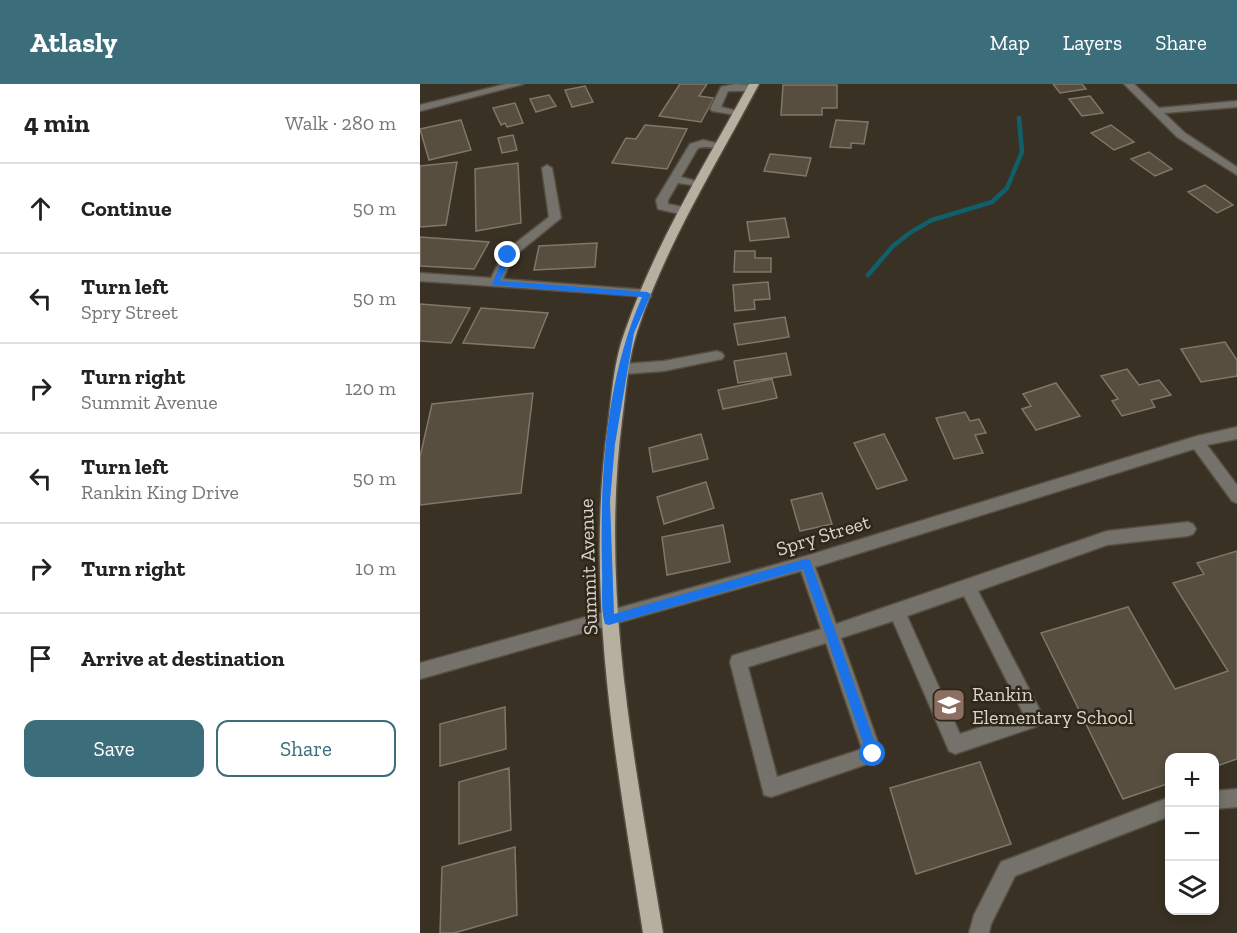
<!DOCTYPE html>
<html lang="en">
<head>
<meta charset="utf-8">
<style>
	body { margin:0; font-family:"Zilla Slab",serif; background:#f6f6f6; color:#222 }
	.controls { position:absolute; right:18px; bottom:18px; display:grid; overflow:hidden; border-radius:12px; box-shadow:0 3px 9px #0003 }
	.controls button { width:54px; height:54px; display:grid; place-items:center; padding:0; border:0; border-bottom:2px solid #e0e0e0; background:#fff; color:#222; font:30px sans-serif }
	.stop { position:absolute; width:18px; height:18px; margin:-14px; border:4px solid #1a73e8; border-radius:50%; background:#fff }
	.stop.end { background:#1a73e8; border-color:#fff; box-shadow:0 2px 6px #0008 }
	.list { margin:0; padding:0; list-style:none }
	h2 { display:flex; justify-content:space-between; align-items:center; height:78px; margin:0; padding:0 24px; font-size:26px }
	h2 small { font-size:20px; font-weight:400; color:#767676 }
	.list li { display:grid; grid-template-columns:39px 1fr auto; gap:18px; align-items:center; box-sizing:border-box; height:90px; padding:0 24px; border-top:2px solid #e0e0e0 }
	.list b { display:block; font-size:22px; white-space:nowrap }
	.list p { margin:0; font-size:20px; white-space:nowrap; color:#767676 }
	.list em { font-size:20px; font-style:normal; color:#767676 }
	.actions { display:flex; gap:12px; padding:18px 24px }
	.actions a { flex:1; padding:14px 0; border:2px solid #3b6d7a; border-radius:12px; text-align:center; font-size:21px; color:#3b6d7a }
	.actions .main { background:#3b6d7a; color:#fff }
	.icon { flex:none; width:33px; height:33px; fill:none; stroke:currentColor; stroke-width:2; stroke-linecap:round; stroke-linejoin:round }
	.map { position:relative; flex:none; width:817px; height:849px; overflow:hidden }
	header { display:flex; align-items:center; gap:36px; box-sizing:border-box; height:84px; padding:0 30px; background:#3b6d7a; color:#fff }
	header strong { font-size:28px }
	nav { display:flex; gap:33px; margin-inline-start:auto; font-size:21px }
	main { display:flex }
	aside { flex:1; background:#fff }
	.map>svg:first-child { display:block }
</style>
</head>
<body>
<header>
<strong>Atlasly</strong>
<nav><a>Map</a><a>Layers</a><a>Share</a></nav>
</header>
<main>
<aside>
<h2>4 min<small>Walk · 280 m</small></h2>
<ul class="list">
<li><svg class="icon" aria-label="ahead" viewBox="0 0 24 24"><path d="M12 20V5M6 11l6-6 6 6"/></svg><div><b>Continue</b></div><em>50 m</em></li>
<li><svg class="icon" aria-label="left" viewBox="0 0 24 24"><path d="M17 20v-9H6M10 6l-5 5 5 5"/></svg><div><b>Turn left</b><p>Spry Street</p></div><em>50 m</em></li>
<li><svg class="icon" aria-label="right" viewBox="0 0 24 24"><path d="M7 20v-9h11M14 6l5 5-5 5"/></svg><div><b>Turn right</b><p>Summit Avenue</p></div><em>120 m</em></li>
<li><svg class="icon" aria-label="left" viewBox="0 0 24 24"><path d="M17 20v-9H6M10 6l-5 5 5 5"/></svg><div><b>Turn left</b><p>Rankin King Drive</p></div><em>50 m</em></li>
<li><svg class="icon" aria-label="right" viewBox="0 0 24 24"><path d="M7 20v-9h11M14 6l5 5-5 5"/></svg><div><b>Turn right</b></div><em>10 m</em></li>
<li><svg class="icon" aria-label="arrive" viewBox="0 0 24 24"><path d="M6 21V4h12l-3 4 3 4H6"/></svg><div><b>Arrive at destination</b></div></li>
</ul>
<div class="actions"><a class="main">Save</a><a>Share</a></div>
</aside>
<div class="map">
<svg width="817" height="849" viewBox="0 0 817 849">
	<rect width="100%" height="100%" fill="#393123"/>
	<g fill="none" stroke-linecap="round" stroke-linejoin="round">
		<path stroke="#105f6a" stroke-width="4.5" d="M448,191L473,162L491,148L512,136L572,118L587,104L602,68L599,34"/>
	</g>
	<path fill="#574e3f" stroke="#817767" stroke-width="1.5" d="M260,0H287L279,12L294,14L281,38L239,32Z
		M633,0H662L666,5L640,9Z
		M363,1H417V24H402V31H361Z
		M165,2L173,18L152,23L145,6Z
		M129,11L136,22L116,28L110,15Z
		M670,12L683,29L662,32L649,15Z
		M95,19L103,39L87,43L85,39L81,41L73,24Z
		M41,36L51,66L9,76L0,45Z
		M416,36L448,38L444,60L431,59V64L410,63Z
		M225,41L267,45L247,85L192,79L206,54L216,55Z
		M691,41L714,58L694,66L671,49Z
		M93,51L97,66L82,69L78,54Z
		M729,68L752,85L735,92L711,75Z
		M350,70L391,74L386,92L344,87Z
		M37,78L26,141L0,143V82Z
		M98,79L101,139L56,147L55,85Z
		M785,101L813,121L797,129L768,108Z
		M365,134L369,153L330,157L327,138Z
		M0,153L69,158L54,185L0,182Z
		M177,159L175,183L114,186L119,162Z
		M315,167H335V174H351V188H314Z
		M348,198L350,215L334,216L335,225L315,227L313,201Z
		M0,220L50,224L31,259L0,257Z
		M61,224L128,229L114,264L43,259Z
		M365,233L369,253L318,261L314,240Z
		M805,258L817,276V292L781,298L761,265Z
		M366,269L371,291L318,299L314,277Z
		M707,285L719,301L739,296L751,311L731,316L735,323L702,332L692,317L698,315L681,292Z
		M352,295L357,314L303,325L298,306Z
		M636,299L660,332L616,346L602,325L611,322L603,310Z
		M113,309L101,409L0,421V373L12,320Z
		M545,328L550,337L559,335L566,349L555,351L563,369L534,375L516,334Z
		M281,350L288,375L233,388L229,364Z
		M464,350L487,396L457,405L434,359Z
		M286,398L294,424L244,440L237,413Z
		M402,409L412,440L380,447L371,416Z
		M303,441L310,478L247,491L242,453Z
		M817,467V675L794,683V674H750V699L703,715L621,549L708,523L755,605L808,587L753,499L784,490L777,479Z
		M85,623L86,665L20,682V640Z
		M560,678L591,760L496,790L470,704Z
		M89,684L91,746L39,760V698Z
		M95,763L97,831L34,849H20L22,783Z"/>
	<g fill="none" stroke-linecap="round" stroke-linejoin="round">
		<g stroke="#564e41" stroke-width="3">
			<path id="minor" d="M86,0H103L0,27V21Z
				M315,0L332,1L337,4L332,7H308L301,23L322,28V32L292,27L290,25L301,3Z
				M704,0H714L739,24L817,17V23L744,29L765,49L817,83V91L757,53Z
				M283,56L305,61C298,67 287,61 278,64L261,93L284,99L279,102L258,99L248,116V120L268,124L270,127L264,131L238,125L236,116L270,60Z
				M127,81L132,84L141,134L93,173L83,195L227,206L231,207V213L0,197V189L71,194L84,168L129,133L122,84Z
				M297,267L302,269L304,272L302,275L244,287L204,290L197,285L204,280L244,277Z
				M817,343V355L787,361L817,401V419L812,417L774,365L395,483L416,540L687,447L768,438L773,440L776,445L773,450L768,452L687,461L558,507L624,634L621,640L615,643L535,670L529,667L473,537L421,554L462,670L459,676L351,713L344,711L310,578L312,572L318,570L401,545L381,487L0,595V579L386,472L777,352ZM544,512L603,629L540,650L487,532ZM406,559L442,665L357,693L328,583Z
				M817,705V723L794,725V707Z
				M750,713V732L595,792L571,840L569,849H549L554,831L581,778Z"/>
		</g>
		<g stroke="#564e41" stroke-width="3">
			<path id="major" d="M329,0H339C296,81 246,160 217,248C208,276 206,307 202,337C180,509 215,679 243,849H223C197,681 164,511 188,340C192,309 194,276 205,247C235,160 285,80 329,0Z"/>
		</g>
		<use href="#minor" fill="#74726a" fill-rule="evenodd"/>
		<use href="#major" fill="#b6b0a1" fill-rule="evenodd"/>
	</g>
	<path fill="#1a73e8" d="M88,168L92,171L80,197L227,208L231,210L214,249L195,360L190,417L194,530L386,475L390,476L459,670L457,674L453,676L447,670L383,485L189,541L185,540C180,524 183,501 182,485C180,394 185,297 222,213L72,201L84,171Z"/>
	<defs>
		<g id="school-square" transform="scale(1.725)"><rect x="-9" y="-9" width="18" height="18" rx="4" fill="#8d6e63" stroke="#2f2719"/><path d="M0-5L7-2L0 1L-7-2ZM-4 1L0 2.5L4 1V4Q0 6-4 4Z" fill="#fff"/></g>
	</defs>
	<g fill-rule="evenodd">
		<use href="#school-square" x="529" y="621"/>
	</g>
	<g text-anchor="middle" stroke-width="5" stroke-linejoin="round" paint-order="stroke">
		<g font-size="20" fill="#d9d4cb" stroke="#2f2719">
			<text transform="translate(403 451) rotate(-17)" y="7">Spry Street</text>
			<text transform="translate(168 483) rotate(-92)" y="7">Summit Avenue</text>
		</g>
		<g font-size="20" fill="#d9d4cb" stroke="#2f2719" text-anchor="start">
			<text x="552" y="617">Rankin<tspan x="552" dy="23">Elementary School</tspan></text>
		</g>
	</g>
</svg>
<div class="controls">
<button>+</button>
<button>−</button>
<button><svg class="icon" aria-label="layers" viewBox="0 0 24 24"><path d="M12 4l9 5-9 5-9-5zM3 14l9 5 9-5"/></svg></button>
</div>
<div class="stop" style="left:453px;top:670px"></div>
<div class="stop end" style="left:88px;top:171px"></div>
</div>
</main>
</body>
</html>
